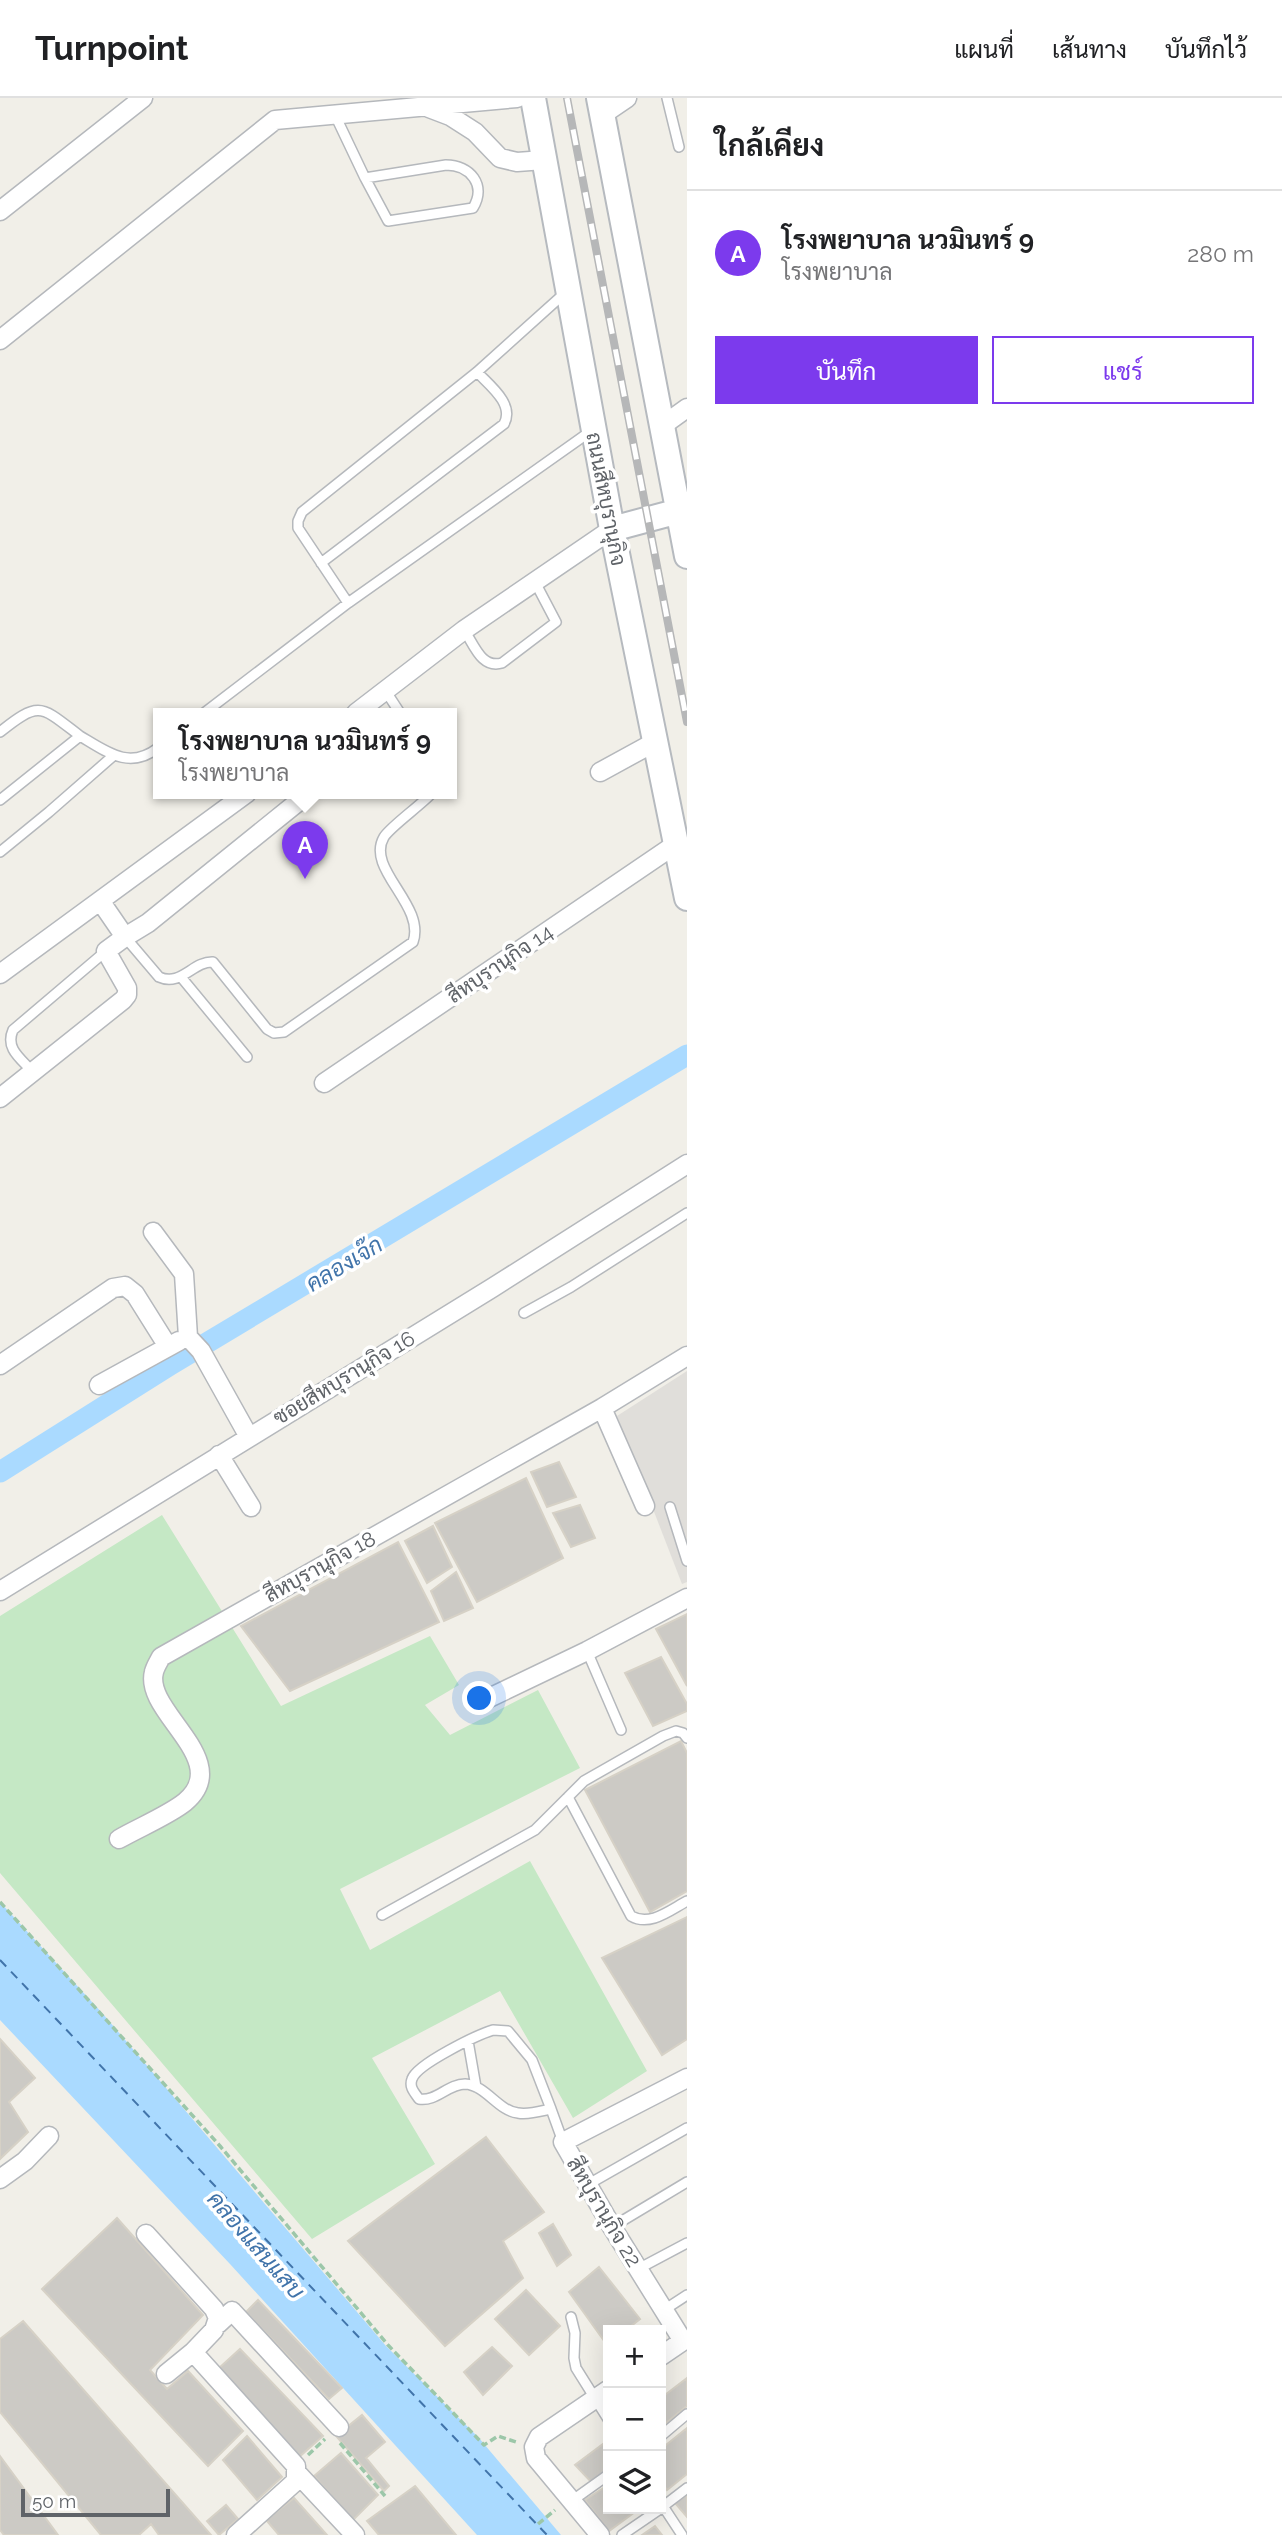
<!DOCTYPE html>
<html lang="th">
<head>
<meta charset="utf-8">
<style>
	body { margin:0; font-family:Raleway,Sarabun,sans-serif; background:#f6f6f6; color:#202124 }
	.controls { position:absolute; right:21px; bottom:21px; display:grid; overflow:hidden; border-radius:0px; box-shadow:0 7px 28px #0002 }
	.controls button { width:63px; height:63px; display:grid; place-items:center; padding:0; border:0; border-bottom:2px solid #e0e0e0; background:#fff; color:#202124; font:35px sans-serif }
	.scale { position:absolute; left:21px; bottom:18px; width:149px; box-sizing:border-box; padding-left:7px; border:4px solid #5f6368; border-top:0; font-size:19px; line-height:24px; white-space:nowrap; color:#5f6368; -webkit-text-stroke:5px #fff; paint-order:stroke }
	.you { position:absolute; left:480px; top:1601px; width:24px; height:24px; margin:-18px; border:5px solid #fff; border-radius:50%; background:#1a73e8; box-shadow:0 0 0 10px #1a73e833 }
	.badge { display:grid; place-items:center; width:46px; height:46px; border-radius:50%; background:#7c3aed; color:#fff; font-size:23px; font-weight:700 }
	.pin { position:absolute; translate:-50% -58px; filter:drop-shadow(0 2px 4px #0008) }
	.pin::after { content:''; position:absolute; top:37px; width:24px; height:21px; background:inherit; clip-path:polygon(0 0,100% 0,50% 100%) }
	.popup { position:absolute; left:153px; top:610px; width:304px; height:91px; box-sizing:border-box; display:grid; place-content:center; border-radius:0px; background:#fff; filter:drop-shadow(0 2px 5px #0005); font-size:23px; white-space:nowrap; color:#757577 }
	.popup b { font-size:26px; color:#202124 }
	.popup::after { content:''; position:absolute; left:50%; top:100%; margin-left:-14px; border:14px solid transparent; border-top-color:#fff }
	.list { margin:0; padding:0; list-style:none }
	h2 { display:flex; justify-content:space-between; align-items:center; height:91px; margin:0; padding:0 28px; font-size:30px }
	h2 small { font-size:23px; font-weight:400; color:#757577 }
	.list li { display:grid; grid-template-columns:46px 1fr auto; gap:21px; align-items:center; box-sizing:border-box; height:126px; padding:0 28px; border-top:2px solid #e0e0e0 }
	.list b { display:block; font-size:26px; white-space:nowrap }
	.list p { margin:0; font-size:23px; white-space:nowrap; color:#757577 }
	.list em { font-size:23px; font-style:normal; color:#757577 }
	.actions { display:flex; gap:14px; padding:21px 28px }
	.actions a { flex:1; padding:16px 0; border:2px solid #7c3aed; border-radius:0px; text-align:center; font-size:24px; color:#7c3aed }
	.actions .main { background:#7c3aed; color:#fff }
	.icon { flex:none; width:38px; height:38px; fill:none; stroke:currentColor; stroke-width:2; stroke-linecap:round; stroke-linejoin:round }
	.map { position:relative; flex:none; width:687px; height:2437px; overflow:hidden }
	header { display:flex; align-items:center; gap:42px; box-sizing:border-box; height:98px; padding:0 35px; background:#fff; border-bottom:2px solid #e0e0e0 }
	header strong { font-size:33px }
	nav { display:flex; gap:38px; margin-inline-start:auto; font-size:24px }
	main { display:flex }
	aside { flex:1; background:#fff }
	.map>svg:first-child { display:block }
</style>
</head>
<body>
<header>
<strong>Turnpoint</strong>
<nav><a>แผนที่</a><a>เส้นทาง</a><a>บันทึกไว้</a></nav>
</header>
<main>
<div class="map">
<svg width="687" height="2437" viewBox="0 0 687 2437">
	<rect width="100%" height="100%" fill="#f1efe8"/>
	<path fill="#e0deda" d="M687,1273V1484L682,1486L617,1318Z"/>
	<path fill="#c5e8c5" d="M162,1417L281,1608L430,1538L459,1587L425,1607L450,1637L538,1592L580,1670L340,1791L370,1852L530,1763L647,1973L573,2020L500,1893L372,1960L435,2066L312,2141L0,1775V1518Z"/>
	<path fill="#aadaff" d="M0,1804L103,1916L386,2248L479,2340L561,2437H477L230,2166L0,1922Z"/>
	<g fill="none" stroke-linecap="round" stroke-linejoin="round">
		<path stroke="#aadaff" stroke-width="21" d="M0,1374L170,1267L687,957"/>
		<path stroke="#4174aa" stroke-width="2" stroke-dasharray="9 7" stroke-linecap="butt" d="M0,1862L547,2437"/>
	</g>
	<path fill="#cccac5" stroke="#d6d1c6" stroke-width="2" d="M559,1364L576,1399L547,1409L531,1374Z
		M526,1380L563,1460L477,1504L435,1425Z
		M580,1407L595,1440L571,1449L553,1415Z
		M433,1428L452,1469L427,1485L405,1443Z
		M398,1444L439,1524L290,1593L241,1528Z
		M456,1474L473,1510L444,1523L431,1493Z
		M687,1516V1588L656,1531Z
		M661,1559L687,1606V1613L653,1628L625,1575Z
		M681,1643L687,1655V1793L650,1814L585,1692Z
		M687,1819V1941L662,1957L602,1860Z
		M0,1941L35,1980L9,2004L28,2034L0,2061Z
		M486,2039L544,2114L503,2143L523,2180L445,2248L348,2143Z
		M117,2120L203,2217L150,2272L167,2291L188,2273L243,2333L208,2368L42,2191Z
		M553,2126L571,2157L557,2168L539,2135Z
		M599,2169L640,2221L626,2232H608L607,2247L569,2194Z
		M526,2192L560,2228L529,2257L495,2221Z
		M258,2202L342,2290L329,2301L246,2214Z
		M23,2223L211,2437H159L151,2426L139,2437H101L0,2314V2241Z
		M492,2249L512,2268L483,2297L464,2274Z
		M240,2251L323,2338L299,2359L219,2270Z
		M687,2280V2308L661,2329V2300Z
		M362,2317L385,2344L366,2360L389,2388L384,2393L336,2338Z
		M687,2330V2376L667,2392L661,2383V2351Z
		M247,2338L282,2379L257,2402L223,2362Z
		M607,2343L608,2368L594,2387L575,2367Z
		M341,2355L378,2397L353,2422L314,2378Z
		M0,2358L58,2437H4L0,2432Z
		M608,2387V2411H639L609,2433L585,2402Z
		M415,2388L456,2437H379L367,2423Z
		M687,2396V2419L675,2405Z
		M294,2400L327,2437H279L266,2422Z
		M226,2407L238,2421L219,2437L207,2423Z
		M655,2428L662,2437H642Z"/>
	<g fill="none" stroke-linecap="round" stroke-linejoin="round">
		<g stroke="#b5b8bc" stroke-width="12">
			<path id="service" d="M667,0L679,49
				M335,17L365,80L446,67C470,67 487,87 473,110L388,123L365,80
				M566,194L477,274L302,414L298,423V430L348,505L591,333
				M321,465L504,326C515,306 489,287 477,274
				M464,532C474,546 481,571 502,565L556,524L535,484
				M385,592L400,615
				M204,615L348,505
				M0,634C40,602 41,608 80,638
				M0,702L80,638C107,654 129,672 158,650
				M0,754L49,714L113,658
				M125,839L159,879C181,889 193,863 213,864L267,931L274,935L284,934L413,844C426,807 365,771 384,739C390,729 421,707 432,695
				M181,879L247,959
				M32,973C20,960 5,950 13,932L106,853
				M524,1215L571,1189L687,1115
				M670,1409L687,1463
				M587,1553L621,1632
				M568,1699L631,1818C650,1829 670,1812 687,1803
				M382,1817L535,1732L584,1683L663,1638L676,1633L683,1635L687,1640
				M493,1932L508,1933L532,1962L551,2011C541,2013 529,2017 518,2015C498,2013 486,1987 465,1986C448,1986 436,2004 419,2001C414,1994 409,1989 412,1981C417,1966 477,1937 493,1932Z
				M468,1943L476,1989
				M551,2011L563,2044
				M587,2087L687,2030
				M612,2129L687,2084
				M638,2171L687,2145
				M664,2212L687,2197
				M571,2219L575,2235L574,2260L576,2270L608,2321
				M661,2338L687,2316
				M573,2402L608,2377
				M661,2405L682,2437
				M661,2410L687,2390
				M622,2437L660,2411"/>
		</g>
		<g stroke="#b5b8bc" stroke-width="21">
			<path id="minor" d="M429,10L450,18L475,34L500,60L517,64L544,62
				M602,17L627,0
				M0,113L143,0
				M0,242L275,22L517,0
				M662,328L687,310
				M356,615L464,532L612,431
				M600,674L655,644
				M101,804L125,839L148,825L309,695
				M0,876L247,695
				M324,985L676,746
				M0,1000L123,902L127,897V890L106,853L125,839
				M153,1134L184,1176L188,1239L201,1253L249,1339
				M0,1267L113,1190L125,1188L135,1196L167,1247
				M99,1287L179,1243
				M602,1310L645,1408
				M219,1357L251,1409
				M0,1493L492,1190L687,1066
				M489,1600L587,1553L687,1500
				M119,1741C138,1730 169,1717 185,1704C235,1662 143,1614 154,1574C155,1569 159,1563 161,1559L602,1310L687,1258
				M0,2081L25,2063L49,2038
				M146,2136L214,2211L218,2220L214,2232L193,2254L296,2368V2383L236,2437
				M218,2226L232,2213L339,2329
				M661,2258L683,2243L612,2129L563,2044L687,1980
				M166,2276L193,2254
				M297,2375L355,2437
				M600,2437L536,2360L534,2349L539,2339L608,2292"/>
		</g>
		<g stroke="#b6babf" stroke-width="28">
			<path id="secondary" d="M533,0L612,431L687,800
				M599,0L687,458
				M612,431L679,413"/>
		</g>
		<path stroke="#9cc7a9" stroke-width="3.5" stroke-dasharray="7 3.5" stroke-linecap="butt" d="M0,1804L220,2048L388,2247L484,2347L498,2338L519,2345
			M340,2345L385,2398
			M308,2357L325,2341
			M538,2426L555,2412"/>
		<use href="#service" stroke="#fff" stroke-width="9"/>
		<use href="#minor" stroke="#fff" stroke-width="18"/>
		<use href="#secondary" stroke="#fff" stroke-width="24"/>
		<g stroke="#b6b7b8" stroke-width="8">
			<path id="rail" d="M567,0L687,624"/>
		</g>
		<use href="#rail" stroke="#fff" stroke-width="5" stroke-dasharray="16" stroke-linecap="butt"/>
	</g>
	<g text-anchor="middle" stroke-width="7" stroke-linejoin="round" paint-order="stroke">
		<g font-size="21" fill="#5f6368" stroke="#fff">
			<text transform="translate(606 401) rotate(79)" y="7">ถนนสีหบุรานุกิจ</text>
			<text transform="translate(500 866) rotate(-34)" y="7">สีหบุรานุกิจ 14</text>
			<text transform="translate(344 1280) rotate(-31)" y="7">ซอยสีหบุรานุกิจ 16</text>
			<text transform="translate(320 1469) rotate(-29)" y="7">สีหบุรานุกิจ 18</text>
			<text transform="translate(604 2114) rotate(59)" y="7">สีหบุรานุกิจ 22</text>
		</g>
		<g font-size="23" font-style="italic" fill="#4174aa" stroke="#fff">
			<text transform="translate(344 1166) rotate(-31)" y="8">คลองเจ๊ก</text>
			<text transform="translate(256 2147) rotate(49)" y="8">คลองแสนแสบ</text>
		</g>
	</g>
</svg>
<div class="controls">
<button>+</button>
<button>−</button>
<button><svg class="icon" aria-label="layers" viewBox="0 0 24 24"><path d="M12 4l9 5-9 5-9-5zM3 14l9 5 9-5"/></svg></button>
</div>
<div class="scale">50 m</div>
<div class="you"></div>
<div class="pin badge" style="left:305px;top:781px">A</div>
<div class="popup"><b>โรงพยาบาล นวมินทร์ 9</b>โรงพยาบาล</div>
</div>
<aside>
<h2>ใกล้เคียง<small></small></h2>
<ul class="list">
<li><span class="badge">A</span><div><b>โรงพยาบาล นวมินทร์ 9</b><p>โรงพยาบาล</p></div><em>280 m</em></li>
</ul>
<div class="actions"><a class="main">บันทึก</a><a>แชร์</a></div>
</aside>
</main>
</body>
</html>
